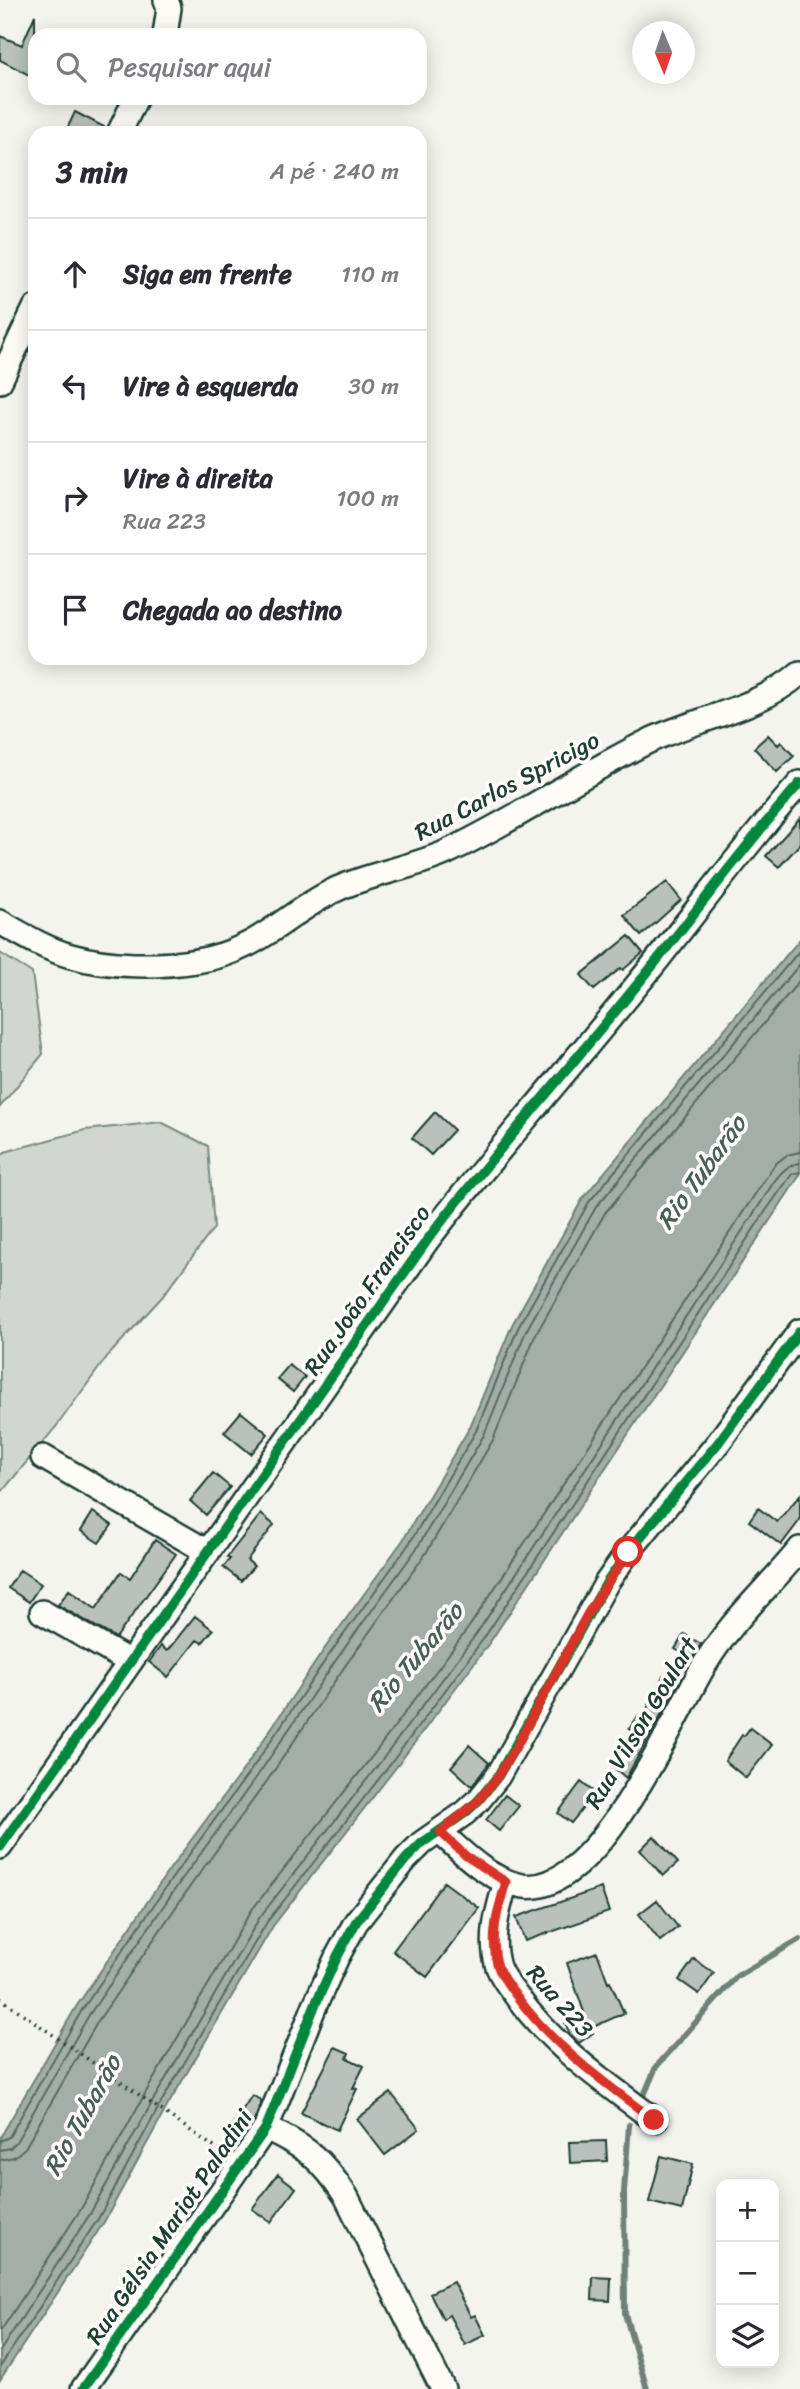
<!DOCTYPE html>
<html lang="pt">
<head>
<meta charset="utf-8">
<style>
	body { margin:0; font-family:Sriracha,sans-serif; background:#f7f7f7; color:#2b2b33 }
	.controls { position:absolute; right:21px; bottom:21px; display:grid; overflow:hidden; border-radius:14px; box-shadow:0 4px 18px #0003 }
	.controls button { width:63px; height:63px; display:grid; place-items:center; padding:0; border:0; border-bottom:2px solid #e1e1e2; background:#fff; color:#2b2b33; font:35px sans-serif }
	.compass { position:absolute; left:632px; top:21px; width:63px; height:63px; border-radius:50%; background:#fff; box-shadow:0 4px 18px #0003; rotate:178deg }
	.stop { position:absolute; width:21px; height:21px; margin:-16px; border:5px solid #d93025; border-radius:50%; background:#fff }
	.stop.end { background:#d93025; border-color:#fff; box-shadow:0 2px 7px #0008 }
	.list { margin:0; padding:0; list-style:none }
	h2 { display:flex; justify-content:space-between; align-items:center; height:91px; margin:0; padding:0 28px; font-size:30px }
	h2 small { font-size:23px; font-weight:400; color:#7c7c81 }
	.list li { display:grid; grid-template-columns:46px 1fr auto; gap:21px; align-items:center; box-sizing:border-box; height:112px; padding:0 28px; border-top:2px solid #e1e1e2 }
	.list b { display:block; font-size:26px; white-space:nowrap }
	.list p { margin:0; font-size:23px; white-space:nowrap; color:#7c7c81 }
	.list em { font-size:23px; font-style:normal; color:#7c7c81 }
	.icon { flex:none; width:38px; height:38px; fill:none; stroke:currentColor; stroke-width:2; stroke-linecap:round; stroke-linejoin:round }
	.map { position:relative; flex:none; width:800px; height:2389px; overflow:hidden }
	.search { position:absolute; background:#fff; box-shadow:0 4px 18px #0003; left:28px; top:28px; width:399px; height:77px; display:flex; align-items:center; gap:18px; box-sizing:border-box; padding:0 24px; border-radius:21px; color:#7c7c81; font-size:26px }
	.panel { position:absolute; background:#fff; box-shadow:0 4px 18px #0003; left:28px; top:126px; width:399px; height:539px; border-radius:21px }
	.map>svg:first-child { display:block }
</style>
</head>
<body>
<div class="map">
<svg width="800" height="2389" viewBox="0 0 800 2389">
	<rect width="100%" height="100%" fill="#f4f4ef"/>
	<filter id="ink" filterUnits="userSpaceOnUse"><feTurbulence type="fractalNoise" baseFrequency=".0143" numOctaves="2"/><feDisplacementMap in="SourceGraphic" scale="14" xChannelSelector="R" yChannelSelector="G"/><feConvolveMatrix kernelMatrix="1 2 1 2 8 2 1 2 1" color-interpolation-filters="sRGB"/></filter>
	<g filter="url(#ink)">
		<path fill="#d1d6d1" stroke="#788a82" stroke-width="2" d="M0,953L32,973L43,1054L0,1107Z
			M161,1122L208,1146L214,1228L162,1297L107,1357L56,1427L0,1494V1157L5,1152L85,1130Z"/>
		<path fill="#a3aea7" stroke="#6e8179" stroke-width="2" d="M800,939V1175L490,1642L394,1770L273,1926L168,2105L104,2222L0,2380V2138L76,2007L169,1870L246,1766L323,1651L403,1540L470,1427L512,1325L583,1198Z"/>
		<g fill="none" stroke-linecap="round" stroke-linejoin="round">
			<path stroke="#546a62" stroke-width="2" d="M0,2141L9,2137L82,2010L175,1874L251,1770L329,1655L409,1544L476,1431L518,1328L589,1202L800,950
				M0,2150L10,2148L16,2142L89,2015L182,1879L258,1775L336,1660L417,1548L484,1435L526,1331L596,1207L800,964
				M0,2160L14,2157L25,2148L98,2021L191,1885L267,1781L345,1666L426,1553L493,1440L535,1336L605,1213L800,980
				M0,2332L81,2209L146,2092L251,1911L374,1754L469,1627L775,1164L787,1155L800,1152
				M0,2351L90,2214L155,2097L260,1917L382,1760L477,1633L758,1207C768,1193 780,1164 800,1163
				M0,2367L98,2219L162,2101L267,1922L389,1766L484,1638L765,1212L792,1174L800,1172"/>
			<path stroke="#6e8179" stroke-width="6" d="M645,2093L656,2067L737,1976L800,1939
				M629,2125L624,2192L625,2314L647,2389"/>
		</g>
		<path fill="#b9c1bb" stroke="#1f3d34" stroke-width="2" d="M35,15V62L29,75L0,60V36L22,45Z
			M75,112L106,128L105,133H65Z
			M768,735L778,745L781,742L794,756L777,772L754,748Z
			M800,818V844L779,867L766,856Z
			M667,882L681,900L641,936L624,915Z
			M629,936L643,953L623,970L621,968L594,990L581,975Z
			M435,1112L454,1130L431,1155L412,1138Z
			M289,1365L305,1377L293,1392L277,1379Z
			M241,1412L268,1434L251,1454L224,1432Z
			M213,1473L230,1487L206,1515L190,1501Z
			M800,1495V1520L781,1545L749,1521L758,1508L777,1522Z
			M93,1512L112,1525L99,1543L81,1531Z
			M261,1514L274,1525L247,1560L254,1566L241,1581L223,1567L230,1559L227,1557Z
			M155,1540L176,1554L116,1638L58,1605L69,1590L96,1609L121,1572L130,1578Z
			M20,1570L41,1584L29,1602L8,1588Z
			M195,1616L213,1630L202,1643L197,1640L168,1677L149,1662L161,1646L167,1651Z
			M684,1634L701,1644L692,1659L675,1649Z
			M663,1676L679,1683L626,1778L611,1765L637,1735L629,1729L639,1715L643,1718Z
			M750,1728L772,1745L746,1778L725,1761L742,1735L744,1736Z
			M469,1745L489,1763L472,1786L451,1767Z
			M581,1782L595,1793L571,1823L558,1813Z
			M505,1795L519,1806L499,1831L486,1820Z
			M654,1836L678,1863L663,1876L640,1850Z
			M444,1882L479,1908L427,1977L393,1951Z
			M601,1888L609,1912L525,1941L516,1917Z
			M657,1900L678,1927L660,1941L639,1914Z
			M597,1952L608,1982L610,1981L624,2013L591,2028L593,2033L579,2043L570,2035L565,2023L585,2015L567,1963Z
			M694,1959L714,1973L699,1994L679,1980Z
			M335,2047L349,2053L347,2058L364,2066L353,2088L357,2089L337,2130L301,2113Z
			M391,2093L419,2129L385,2155L357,2119Z
			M252,2095L262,2101L254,2121L241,2140L228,2132Z
			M606,2141L607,2161L570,2163L569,2142Z
			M661,2156L693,2164L682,2210L649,2202Z
			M278,2174L296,2188L271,2222L252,2209Z
			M593,2277L611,2278L610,2301L592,2300Z
			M453,2282L471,2317L475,2315L485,2335L465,2345L449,2315L443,2319L430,2293Z"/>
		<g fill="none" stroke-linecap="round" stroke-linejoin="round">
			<g stroke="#1f3d34" stroke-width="28">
				<path id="minor" d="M165,35L169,8L166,0
					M119,133L136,98
					M0,381L35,308
					M0,922C23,935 46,949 71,956C110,967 158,967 197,961C260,951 284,914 337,889C372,873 412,868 447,852C517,819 581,774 651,740C699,718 759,709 800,673
					M43,1457L208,1552
					M42,1612L130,1662
					M440,1832C464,1854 490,1881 523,1886C598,1897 673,1717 705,1664C730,1622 769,1587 800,1549
					M0,1847L428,1239C495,1152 568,1070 637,985C692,918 742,848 800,783
					M506,1882C498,1909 489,1938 498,1967C502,1978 511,1989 518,1998C555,2048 605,2083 655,2120
					M266,2128C306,2147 321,2158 346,2196L443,2389
					M83,2389L266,2128L315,2005L337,1957L356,1922L406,1859L422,1843L465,1813L478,1801L498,1776L607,1582L628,1552L718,1443L800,1331"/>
			</g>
			<path stroke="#1f3d34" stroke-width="3.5" stroke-dasharray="2 5" stroke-linecap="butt" d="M0,1998L224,2154"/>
			<use href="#minor" stroke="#fdfcf7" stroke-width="23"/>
			<g stroke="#fdfcf7" stroke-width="15">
				<path id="cycleway" d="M0,1847L428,1239C495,1152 568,1070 637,985C692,918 742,848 800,783
					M83,2389L266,2128L315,2005L337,1957L356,1922L406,1859L422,1843L465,1813L478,1801L498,1776L607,1582L628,1552L718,1443L800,1331"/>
			</g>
			<use href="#cycleway" stroke="#00873e" stroke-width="10"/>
		</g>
	</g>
	<g fill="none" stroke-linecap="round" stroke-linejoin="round" filter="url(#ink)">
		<path stroke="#d93025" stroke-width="9" d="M628,1552L588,1613L517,1745L498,1776L478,1801L440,1832L466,1856L506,1882C498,1909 489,1938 498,1967C502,1978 511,1989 518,1998C555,2048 605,2083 654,2120"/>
	</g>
	<g text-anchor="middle" stroke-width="7" stroke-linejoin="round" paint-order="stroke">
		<g font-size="24" fill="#1f3d34" stroke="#fdfcf7">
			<text transform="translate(507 786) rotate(-28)" y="8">Rua Carlos Spricigo</text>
			<text transform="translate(367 1290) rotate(-55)" y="8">Rua João Francisco</text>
			<text transform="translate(641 1723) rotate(-59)" y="8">Rua Vilson Goulart</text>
			<text transform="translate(560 2001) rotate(49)" y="8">Rua 223</text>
			<text transform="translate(169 2227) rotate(-56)" y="8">Rua Gélsia Mariot Paladini</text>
		</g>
		<g font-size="26" font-style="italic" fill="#475f56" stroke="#fdfcf7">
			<text transform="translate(701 1172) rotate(-54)" y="9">Rio Tubarão</text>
			<text transform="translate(415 1657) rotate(-50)" y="9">Rio Tubarão</text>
			<text transform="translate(82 2115) rotate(-61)" y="9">Rio Tubarão</text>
		</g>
	</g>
</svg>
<div class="controls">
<button>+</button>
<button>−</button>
<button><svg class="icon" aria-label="layers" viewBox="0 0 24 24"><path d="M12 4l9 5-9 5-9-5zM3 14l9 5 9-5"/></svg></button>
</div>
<svg class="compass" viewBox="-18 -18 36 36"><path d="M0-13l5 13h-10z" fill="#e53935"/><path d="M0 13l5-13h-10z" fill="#7c7c81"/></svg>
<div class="stop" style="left:628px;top:1552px"></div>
<div class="stop end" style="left:654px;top:2120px"></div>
<div class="search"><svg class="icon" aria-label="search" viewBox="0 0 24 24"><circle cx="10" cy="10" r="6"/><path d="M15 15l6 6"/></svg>Pesquisar aqui</div>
<section class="panel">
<h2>3 min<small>A pé · 240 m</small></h2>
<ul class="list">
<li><svg class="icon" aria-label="ahead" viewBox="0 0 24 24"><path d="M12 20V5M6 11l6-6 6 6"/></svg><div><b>Siga em frente</b></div><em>110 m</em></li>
<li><svg class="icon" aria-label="left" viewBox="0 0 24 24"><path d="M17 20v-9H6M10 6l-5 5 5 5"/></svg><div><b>Vire à esquerda</b></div><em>30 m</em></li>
<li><svg class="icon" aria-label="right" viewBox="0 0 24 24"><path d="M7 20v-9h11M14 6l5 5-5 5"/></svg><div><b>Vire à direita</b><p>Rua 223</p></div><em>100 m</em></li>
<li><svg class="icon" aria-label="arrive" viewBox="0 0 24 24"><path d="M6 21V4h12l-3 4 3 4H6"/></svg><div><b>Chegada ao destino</b></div></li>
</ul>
</section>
</div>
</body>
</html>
